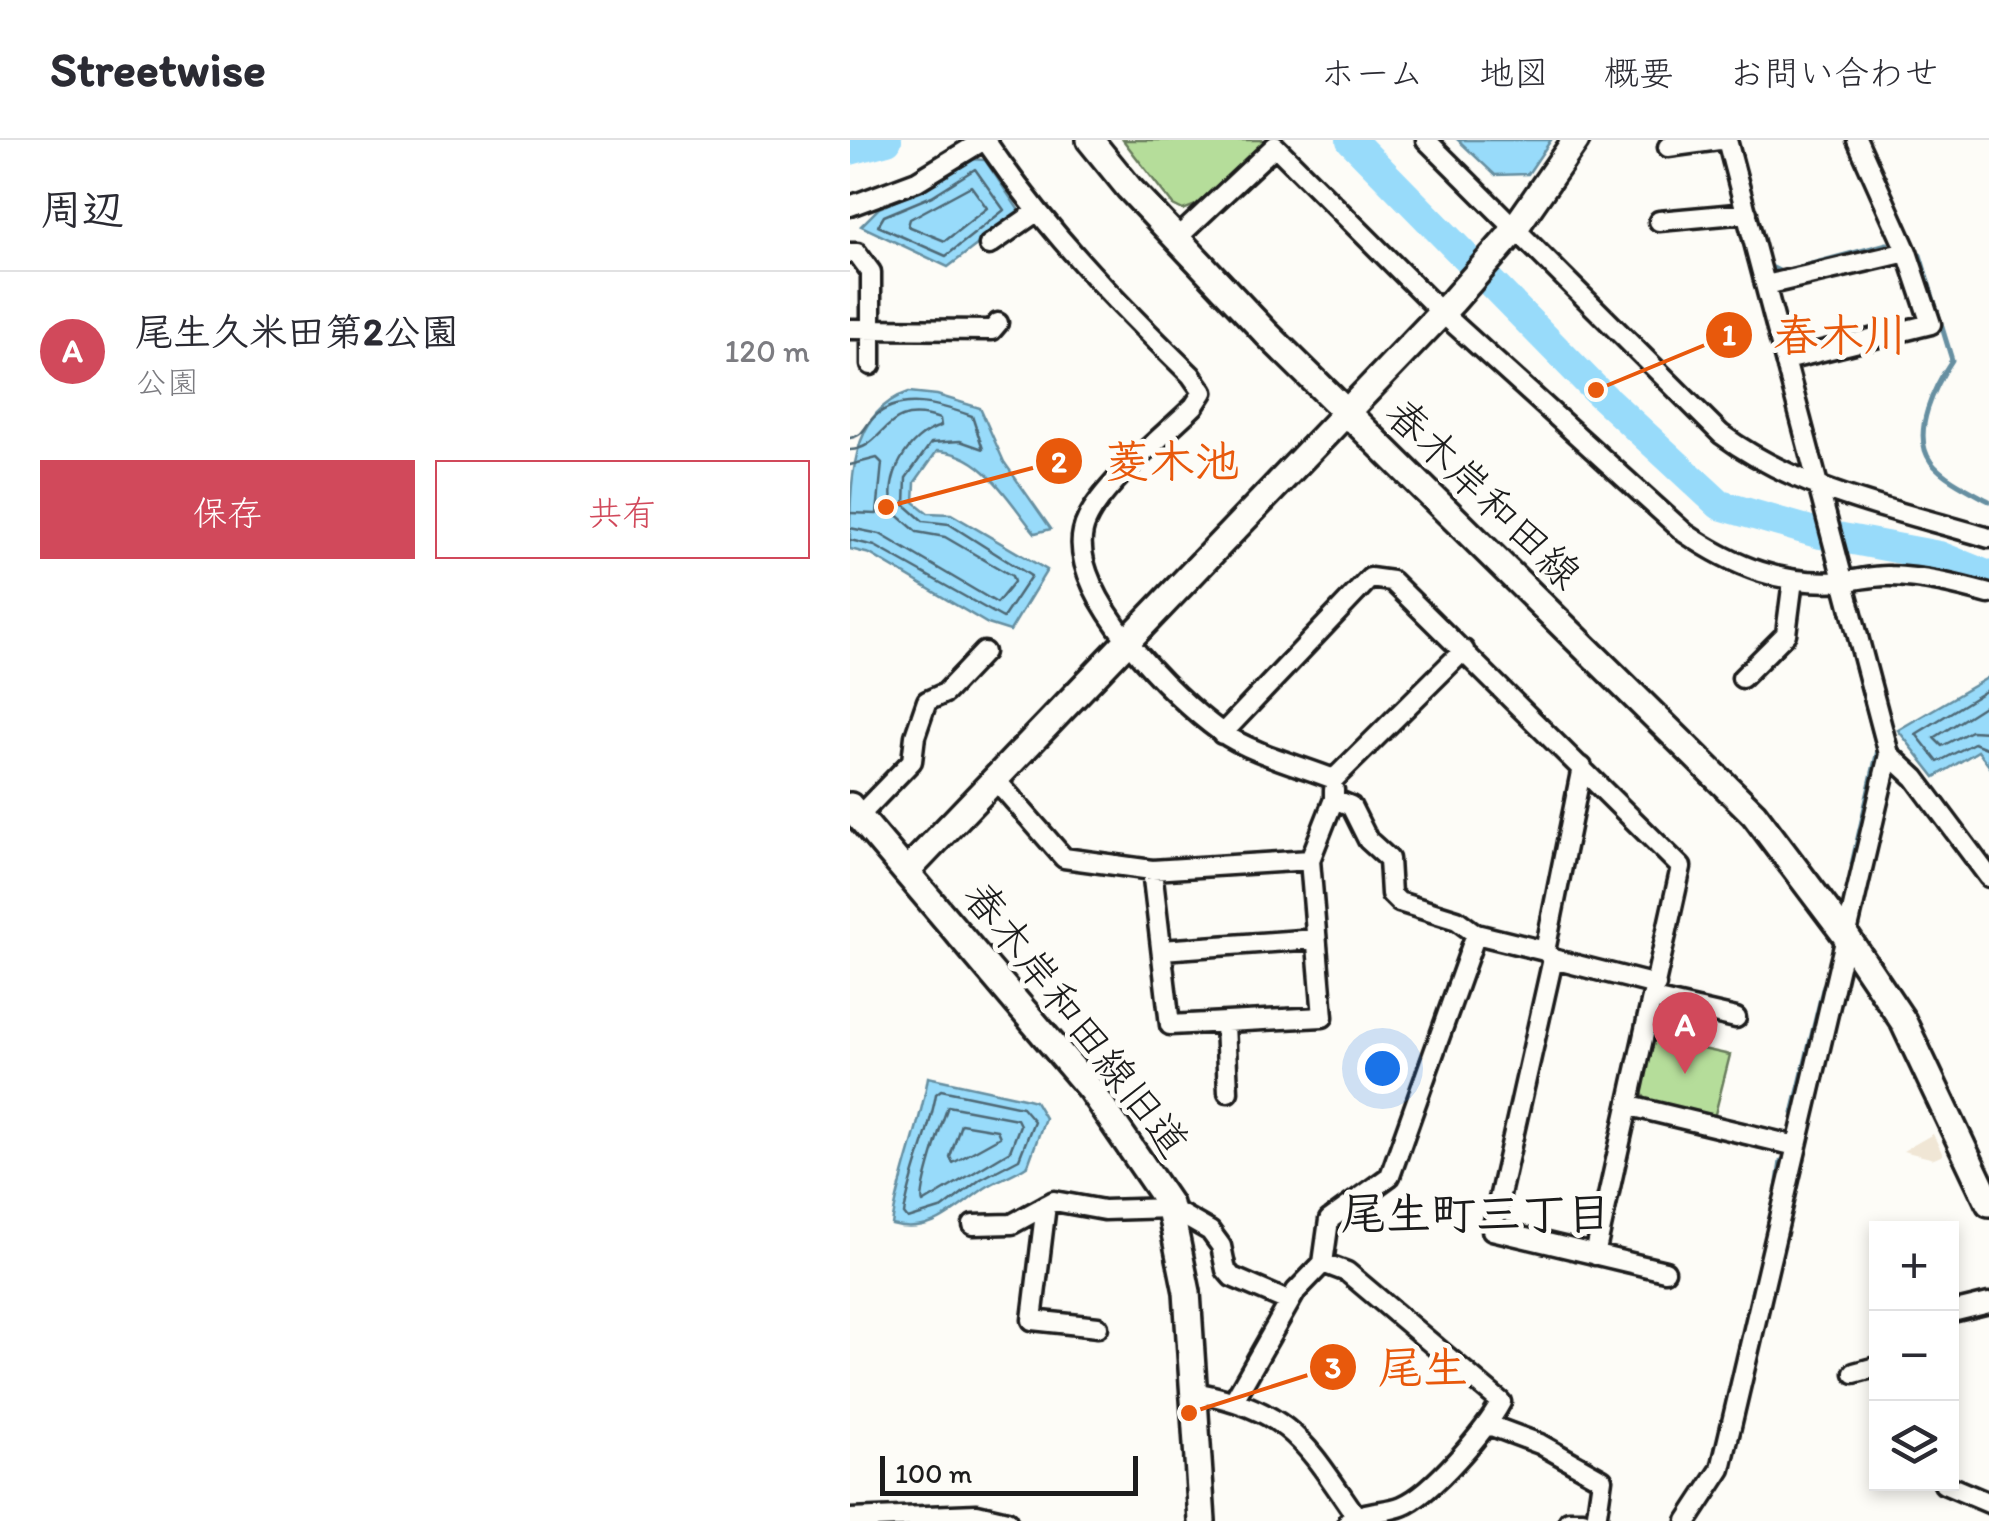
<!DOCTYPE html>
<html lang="ja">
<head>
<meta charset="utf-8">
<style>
	body { margin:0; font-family:Itim,"Klee One",sans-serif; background:#f2f2f3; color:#2b2b33 }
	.controls { position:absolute; right:30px; bottom:30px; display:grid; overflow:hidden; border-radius:0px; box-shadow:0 5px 15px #0003 }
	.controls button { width:90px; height:90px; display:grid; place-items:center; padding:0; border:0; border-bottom:2px solid #e1e1e2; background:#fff; color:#2b2b33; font:50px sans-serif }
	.scale { position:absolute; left:30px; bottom:25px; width:258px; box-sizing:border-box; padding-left:10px; border:5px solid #1c1c1c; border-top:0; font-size:28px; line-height:35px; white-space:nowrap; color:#1c1c1c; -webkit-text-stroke:8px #fdfcf7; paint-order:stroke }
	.you { position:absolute; left:532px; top:928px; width:35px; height:35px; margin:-25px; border:8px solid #fff; border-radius:50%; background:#1a73e8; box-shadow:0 0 0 15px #1a73e833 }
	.badge { display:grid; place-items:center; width:65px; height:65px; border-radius:50%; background:#d1495b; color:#fff; font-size:32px; font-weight:700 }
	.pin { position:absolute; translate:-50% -82px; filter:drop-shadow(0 2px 5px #0008) }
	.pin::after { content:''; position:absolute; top:52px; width:35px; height:30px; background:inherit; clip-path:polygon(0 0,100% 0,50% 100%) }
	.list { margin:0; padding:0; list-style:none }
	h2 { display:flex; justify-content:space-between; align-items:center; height:130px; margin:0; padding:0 40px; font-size:42px }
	h2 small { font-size:32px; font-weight:400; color:#7c7c81 }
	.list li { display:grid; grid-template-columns:65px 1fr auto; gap:30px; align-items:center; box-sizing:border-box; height:160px; padding:0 40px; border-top:2px solid #e1e1e2 }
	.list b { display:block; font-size:38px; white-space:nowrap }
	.list p { margin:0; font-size:32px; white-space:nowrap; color:#7c7c81 }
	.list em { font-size:32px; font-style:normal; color:#7c7c81 }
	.actions { display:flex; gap:20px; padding:30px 40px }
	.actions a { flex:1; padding:22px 0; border:2px solid #d1495b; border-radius:0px; text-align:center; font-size:35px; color:#d1495b }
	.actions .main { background:#d1495b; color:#fff }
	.icon { flex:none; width:55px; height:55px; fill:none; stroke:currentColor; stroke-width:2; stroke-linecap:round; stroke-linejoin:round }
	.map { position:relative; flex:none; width:1139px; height:1381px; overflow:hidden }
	header { display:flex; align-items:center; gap:60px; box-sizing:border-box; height:140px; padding:0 50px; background:#fff; border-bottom:2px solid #e1e1e2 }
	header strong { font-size:48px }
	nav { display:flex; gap:55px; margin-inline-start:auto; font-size:35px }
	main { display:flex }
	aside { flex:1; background:#fff }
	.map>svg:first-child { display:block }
</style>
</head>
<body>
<header>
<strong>Streetwise</strong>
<nav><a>ホーム</a><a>地図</a><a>概要</a><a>お問い合わせ</a></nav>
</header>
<main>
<aside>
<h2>周辺<small></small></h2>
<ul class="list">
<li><span class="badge">A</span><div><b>尾生久米田第2公園</b><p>公園</p></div><em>120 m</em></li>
</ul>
<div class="actions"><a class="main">保存</a><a>共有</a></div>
</aside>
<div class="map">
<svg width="1139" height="1381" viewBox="0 0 1139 1381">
	<rect width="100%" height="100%" fill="#fdfcf7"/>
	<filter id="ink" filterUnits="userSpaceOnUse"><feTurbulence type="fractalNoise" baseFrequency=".01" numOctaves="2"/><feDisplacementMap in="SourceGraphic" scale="20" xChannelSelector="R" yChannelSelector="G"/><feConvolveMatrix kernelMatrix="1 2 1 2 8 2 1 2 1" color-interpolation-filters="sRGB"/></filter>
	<g filter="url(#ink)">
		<path fill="#f0e6d5" d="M1083,994L1093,1015L1084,1019L1053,1011Z"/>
		<path fill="#b5dd9a" stroke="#687c5b" stroke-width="2.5" d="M273,0H416L346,65L333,70L323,65Z
			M803,898L880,915L864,978L798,963L791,952Z"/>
		<path fill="#98dbfa" stroke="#668fa1" stroke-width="2.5" d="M608,0H701L678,34L645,35Z
			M121,19L135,20L170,72L98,127L11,86L29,68L78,47Z
			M59,252L87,255L130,268L154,322L201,389L185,393C158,360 133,312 87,311L65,342L64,362L78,373L101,374L197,430L160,491L138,484L20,414L0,409C0,342 0,271 59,252Z
			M1139,537V626L1128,611L1085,637L1048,590Z
			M78,937L174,958L185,961L195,978L178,1025C164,1035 148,1039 135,1048C104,1069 82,1096 42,1085C49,1034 70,989 78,937Z"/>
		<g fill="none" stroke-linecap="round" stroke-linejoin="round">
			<path stroke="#4e6875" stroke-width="2.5" d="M125,29L154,70L96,116L28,86L34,76L82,56Z
				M121,46L137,68L95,101L58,86L60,79Z
				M0,298C14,296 14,287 23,278C51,252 91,265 122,276L133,309L110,301L81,303L56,338L55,365L73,381L99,384L181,436L153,478L25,406L0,400
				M0,310C37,308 32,260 90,279L91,286C57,296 33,338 44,372L67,392L95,397L162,436L164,442L147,463L30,394L0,388
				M0,325L27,318L32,323L27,374L0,373
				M1139,549L1066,594L1088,622L1124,603L1139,609
				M1139,563L1084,598L1092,606L1121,591L1139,592
				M91,950L172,967L184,981L169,1019L131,1039L93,1068L58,1079L54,1074C60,1033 79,996 86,954Z
				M98,966L167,979L170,985L160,1011L73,1063C68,1054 92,982 98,966Z
				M111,984L147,990L150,997L103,1023L100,1017Z"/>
			<path stroke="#668fa1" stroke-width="5" d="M1070,115L1102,220C1086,244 1060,293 1081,322C1093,338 1121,351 1139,361
				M919,126L931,132L1037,104
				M986,450L1028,610L1002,724
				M943,973L974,845
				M924,1068L931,1021
				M902,1153L917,1098"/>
			<path stroke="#98dbfa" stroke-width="30" d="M501,0L746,250L870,365L971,394L1089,416L1139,436
				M0,10L37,0"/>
			<g stroke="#1c1c1c" stroke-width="25">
				<path id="street" d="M135,0C198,92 262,158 341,235L353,252L344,266C315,295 241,353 233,391C219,454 323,558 371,592C399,612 451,626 484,639L614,510
					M576,0L871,294C949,352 1047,370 1139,398
					M1007,0L1057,112
					M818,7L869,0
					M0,66L67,41L134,0
					M809,81L897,73
					M326,99L425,6L591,172L835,393C885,427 932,446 994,441C1009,440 1025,435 1040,436C1074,437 1106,445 1139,454
					M139,105L185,73
					M0,113H7L21,132V225
					M916,145L1057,112L1081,184L936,220
					M0,189L142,190L148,183
					M892,538L936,494L943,440
					M372,594L520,438L542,441L831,727L745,1115
					M1039,614L1065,638L1139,737
					M145,639L214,718L302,730L460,720L484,659
					M484,650V659L501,666L518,700L539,719L541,754L549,762L607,780L626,794L695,811L703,819
					M9,676L62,621L65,596L77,561L95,553L134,512
					M302,730L320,885L473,877L460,720
					M312,810L465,799
					M695,811L732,627
					M806,845L703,819L642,1090L815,1131
					M803,859L886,878
					M375,884L378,952
					M780,966L946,1006
					M196,1065L182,1180L248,1187
					M123,1085L162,1084L204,1061L254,1070L320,1068L360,1091L371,1106L376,1130L382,1137L440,1162
					M473,1123L497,1132L651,1262C636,1290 582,1354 552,1366C535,1373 515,1370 499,1381
					M1102,1172L1139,1163
					M1004,1233L1026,1227
					M345,1252C441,1271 454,1301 506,1376
					M384,1260L446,1151L473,1123L479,1080L540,1036L626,794
					M639,1285L690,1304L752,1339L746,1381
					M1094,1344L1139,1363
					M0,1379L127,1374L157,1381
					M719,1381H733
					M837,1381L871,1329L1039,614L877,0"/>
			</g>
			<g stroke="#1c1c1c" stroke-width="32">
				<path id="secondary" d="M240,0L279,48L417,194L904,674L996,796L1053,881L1139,1063
					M0,666L241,950L319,1064L337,1152L352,1381
					M58,730L603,161L658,98L726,0"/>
			</g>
			<use href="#street" stroke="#fdfcf7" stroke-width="18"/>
			<use href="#secondary" stroke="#fdfcf7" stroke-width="25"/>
		</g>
	</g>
	<g text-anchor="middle" stroke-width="10" stroke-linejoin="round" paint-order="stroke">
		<g font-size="42" fill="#1c1c1c" stroke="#fdfcf7">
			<text transform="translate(634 353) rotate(44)" y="15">春木岸和田線</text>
			<text transform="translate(227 879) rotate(52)" y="15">春木岸和田線旧道</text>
		</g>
		<g font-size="45" font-weight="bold" fill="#1c1c1c" stroke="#fdfcf7">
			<text x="626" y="1089">尾生町三丁目</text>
		</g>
	</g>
	<path fill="none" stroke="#e8590c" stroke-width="4" d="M746 250L879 195M36 367L209 321M339 1273L483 1227"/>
	<g fill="#e8590c" stroke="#fdfcf7" stroke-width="4">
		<circle cx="746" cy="250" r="10"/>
		<circle cx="36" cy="367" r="10"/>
		<circle cx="339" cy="1273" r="10"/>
		<circle cx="879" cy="195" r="25"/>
		<circle cx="209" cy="321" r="25"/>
		<circle cx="483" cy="1227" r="25"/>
	</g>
	<g font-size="30" text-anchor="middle" font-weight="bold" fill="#fff">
		<text x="879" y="205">1</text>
		<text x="209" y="332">2</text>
		<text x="483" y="1238">3</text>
	</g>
	<g font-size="45" text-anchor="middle" font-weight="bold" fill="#e8590c" stroke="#fdfcf7" stroke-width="10" stroke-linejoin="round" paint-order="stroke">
		<text x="991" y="211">春木川</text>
		<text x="322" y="337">菱木池</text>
		<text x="573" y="1243">尾生</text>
	</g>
</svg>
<div class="controls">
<button>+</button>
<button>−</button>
<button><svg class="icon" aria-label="layers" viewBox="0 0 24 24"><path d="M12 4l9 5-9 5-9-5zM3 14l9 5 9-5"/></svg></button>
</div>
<div class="scale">100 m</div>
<div class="you"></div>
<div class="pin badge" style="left:835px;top:934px">A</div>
</div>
</main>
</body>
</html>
